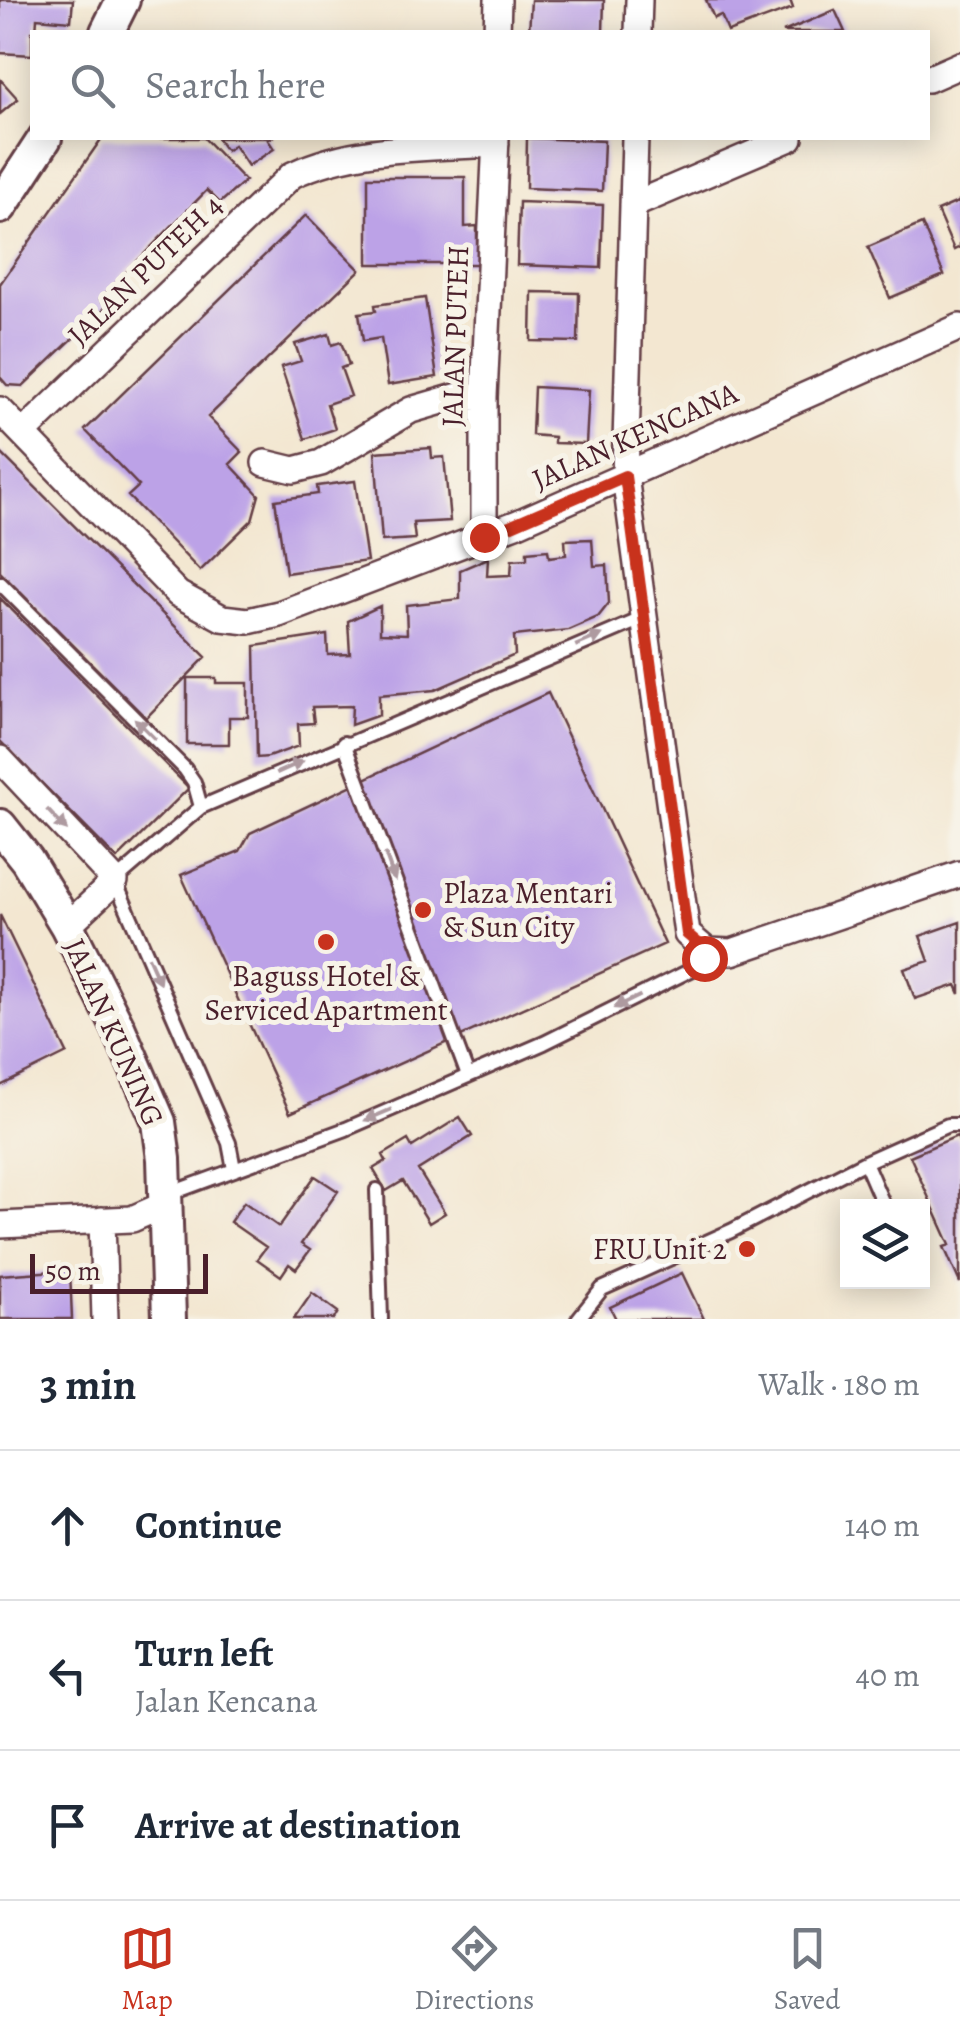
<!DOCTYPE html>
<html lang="en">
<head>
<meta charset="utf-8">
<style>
	body { margin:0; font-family:Alegreya,serif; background:#f2f2f3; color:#1f2937 }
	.controls { position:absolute; right:30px; bottom:30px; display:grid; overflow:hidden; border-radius:0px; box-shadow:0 5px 25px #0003 }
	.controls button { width:90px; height:90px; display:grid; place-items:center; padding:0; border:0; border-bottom:2px solid #e0e1e3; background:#fff; color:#1f2937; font:50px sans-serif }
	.scale { position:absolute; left:30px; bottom:25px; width:178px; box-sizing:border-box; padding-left:10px; border:5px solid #4a1f2b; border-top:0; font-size:28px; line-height:35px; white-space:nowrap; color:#4a1f2b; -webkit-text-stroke:8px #f7f3e8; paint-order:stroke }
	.stop { position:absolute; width:30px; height:30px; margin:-22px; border:8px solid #c8321e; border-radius:50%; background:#fff }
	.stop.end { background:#c8321e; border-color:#fff; box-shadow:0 2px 10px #0008 }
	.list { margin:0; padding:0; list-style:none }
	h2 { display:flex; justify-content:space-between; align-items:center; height:130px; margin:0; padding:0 40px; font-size:42px }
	h2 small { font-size:32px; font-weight:400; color:#747a83 }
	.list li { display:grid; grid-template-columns:65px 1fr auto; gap:30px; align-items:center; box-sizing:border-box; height:150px; padding:0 40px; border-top:2px solid #e0e1e3 }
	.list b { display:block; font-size:38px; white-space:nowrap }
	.list p { margin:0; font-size:32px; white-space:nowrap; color:#747a83 }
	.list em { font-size:32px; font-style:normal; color:#747a83 }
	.icon { flex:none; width:55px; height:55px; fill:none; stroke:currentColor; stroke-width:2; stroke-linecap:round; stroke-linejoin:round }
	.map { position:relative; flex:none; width:960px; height:1319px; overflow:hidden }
	.search { position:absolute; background:#fff; box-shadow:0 5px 25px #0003; left:30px; right:30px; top:30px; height:110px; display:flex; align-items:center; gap:25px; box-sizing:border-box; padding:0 35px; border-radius:0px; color:#747a83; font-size:38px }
	.sheet { height:580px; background:#fff }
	nav { display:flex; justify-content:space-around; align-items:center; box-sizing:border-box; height:140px; border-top:2px solid #e0e1e3; background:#fff; font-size:28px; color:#747a83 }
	nav a { display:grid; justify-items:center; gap:5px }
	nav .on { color:#c8321e }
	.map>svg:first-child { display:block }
</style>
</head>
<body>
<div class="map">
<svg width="960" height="1319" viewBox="0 0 960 1319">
	<rect width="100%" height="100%" fill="#f7f3e8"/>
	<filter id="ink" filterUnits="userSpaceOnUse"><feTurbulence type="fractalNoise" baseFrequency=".01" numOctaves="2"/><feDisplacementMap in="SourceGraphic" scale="20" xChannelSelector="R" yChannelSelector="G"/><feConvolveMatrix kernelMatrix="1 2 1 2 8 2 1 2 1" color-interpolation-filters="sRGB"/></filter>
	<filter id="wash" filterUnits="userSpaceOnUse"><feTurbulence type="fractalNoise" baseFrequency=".0048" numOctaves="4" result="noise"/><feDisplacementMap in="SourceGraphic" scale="40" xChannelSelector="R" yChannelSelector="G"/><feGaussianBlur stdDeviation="2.25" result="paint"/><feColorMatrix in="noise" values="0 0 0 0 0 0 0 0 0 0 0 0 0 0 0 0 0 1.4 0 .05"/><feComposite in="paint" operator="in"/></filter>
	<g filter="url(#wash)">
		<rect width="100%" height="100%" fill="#f3e7d1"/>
		<g id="blocks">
			<path fill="#bca2e7" d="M0,0H73L71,21L37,18L36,32H32V55L0,53Z
				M531,0H604L603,32H529Z
				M706,0H790L793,8L728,32L721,15L714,18Z
				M835,10L845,32H783L807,22Z
				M0,79L18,99L0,114Z
				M102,138H204L245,181L220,203L207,190L100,299L107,306L87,325L23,386L7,385L0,377V284Z
				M217,138H271L268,140L274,149L248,166L234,145L226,151Z
				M527,138L604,141L602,191L526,188Z
				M368,177H465V227L477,226V264H368Z
				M960,201V247L954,250L937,211Z
				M519,202L603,205L601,268L517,265Z
				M306,215L360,270L208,417L242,452L230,464L259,495L252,520L200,571L128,496L139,486L85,430Z
				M922,224L944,275L890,298L868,247Z
				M532,292L579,293L578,342L531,341Z
				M425,298L437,377L388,385L381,338L363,341L359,313L376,311L375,305Z
				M329,334L332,345L341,342L349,365L341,368L351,396L327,404L335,429L305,439L281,367L301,361L295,344Z
				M534,387L589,390L586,444L554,443V437L532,435Z
				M431,448L432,458L444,457L450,521L413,523L415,539L382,541L375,452Z
				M0,452L206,657L146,718L0,572Z
				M355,481L367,561L286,573L275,500L318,494L317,486Z
				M592,539L594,566L607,565L609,603L598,617L568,630L514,636L515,655L435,690L379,695V715L351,725L352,706L312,707L314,723L298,724L299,746L268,757L257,758L255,646L327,635L328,655L350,654L348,621L380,606V633L407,634L406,605L460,599V570L488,558L487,576L511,575L512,560L527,559V552L548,550L549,557L566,555L565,540Z
				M0,598L189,788L117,859L0,741Z
				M187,678H216V683H248V717H229V744H187Z
				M548,693L665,944L290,1113L181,875L240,851L250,833Z
				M0,915L67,1053L0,1086Z
				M960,922V994L956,985L915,999L904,969L929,961L920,936Z
				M460,1117L472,1136L418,1170L445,1213L429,1223L403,1181L386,1191L373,1169L386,1161L383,1155L408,1140L412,1147Z
				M957,1136L960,1144V1283L944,1247L950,1245L910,1156Z
				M315,1176L338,1191L301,1244L310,1250L296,1269L289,1264L281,1276L257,1259L266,1247L230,1222L244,1202L279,1227Z
				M70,1270L72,1319H0V1275Z
				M682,1273L704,1319H616L610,1307Z
				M312,1293L338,1312L334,1319H294Z"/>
		</g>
	</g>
	<g filter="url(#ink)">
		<use href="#blocks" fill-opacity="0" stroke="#633d44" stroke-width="2.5"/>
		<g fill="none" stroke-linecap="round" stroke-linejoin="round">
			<g stroke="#633d44" stroke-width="18">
				<path id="service" d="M0,583L185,769L194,782L201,807
					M344,743L468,1076
					M865,1162L884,1206
					M234,1169L229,1143L115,881L201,807L644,618
					M377,1190L381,1319
					M166,1195L346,1129L544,1043L699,966L707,951
					M578,1319L602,1289L731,1231L865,1162L948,1125H960"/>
			</g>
			<g stroke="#633d44" stroke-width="30">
				<path id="minor" d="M497,32L498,0
					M638,32L639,0
					M928,79L960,65
					M635,138L625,476L687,934L707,951L732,952L960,874
					M633,205L790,138
					M0,410L178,594L222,618L248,621L279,614L518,523L960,327
					M23,433L292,175C356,145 427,148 496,144
					M265,463L294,470L321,463L411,410L459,396L484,397
					M484,537V397L496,138
					M0,759L115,881L67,926
					M102,1220L105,1319
					M0,1225L132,1219L164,1205"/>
			</g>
			<g stroke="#633d44" stroke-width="38">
				<path id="tertiary" d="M107,32L123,0
					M0,207L45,138
					M0,826L27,860L67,926L118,1027L159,1122L164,1159L169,1319"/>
			</g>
			<use href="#service" stroke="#fff" stroke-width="12"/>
			<use href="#minor" stroke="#fff" stroke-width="25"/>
			<use href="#tertiary" stroke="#fff" stroke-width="32"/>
		</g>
		<defs><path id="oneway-solid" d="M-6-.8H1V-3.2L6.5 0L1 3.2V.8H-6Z" transform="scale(2.5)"/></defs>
		<g fill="#ae9aa0">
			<use href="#oneway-solid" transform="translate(589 640) rotate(-23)"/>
			<use href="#oneway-solid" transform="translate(145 729) rotate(-135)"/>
			<use href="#oneway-solid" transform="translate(290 767) rotate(-24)"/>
			<use href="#oneway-solid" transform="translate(57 820) rotate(47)"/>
			<use href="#oneway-solid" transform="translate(390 867) rotate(70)"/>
			<use href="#oneway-solid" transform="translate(154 970) rotate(66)"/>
			<use href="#oneway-solid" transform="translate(627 1002) rotate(154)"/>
			<use href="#oneway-solid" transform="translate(378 1115) rotate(157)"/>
		</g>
	</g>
	<g fill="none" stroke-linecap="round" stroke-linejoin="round" filter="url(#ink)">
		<path stroke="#c8321e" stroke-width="12" d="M484,537L625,476L687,934L707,951L704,958"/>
	</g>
	<g fill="#c8321e" stroke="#f7f3e8" stroke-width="4">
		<circle cx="423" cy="910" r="10"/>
		<circle cx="326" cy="942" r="10"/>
		<circle cx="747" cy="1249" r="10"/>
	</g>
	<g text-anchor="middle" stroke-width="10" stroke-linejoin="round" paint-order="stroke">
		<g font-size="30" fill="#4a1f2b" stroke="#f7f3e8">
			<text transform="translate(145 270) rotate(-44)" y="10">JALAN PUTEH 4</text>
			<text transform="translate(455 336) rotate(-88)" y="10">JALAN PUTEH</text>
			<text transform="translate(635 436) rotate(-24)" y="10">JALAN KENCANA</text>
			<text transform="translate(114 1032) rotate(66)" y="10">JALAN KUNING</text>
		</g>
		<g font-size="30" fill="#4a1f2b" stroke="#f7f3e8" text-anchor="start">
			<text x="443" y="903">Plaza Mentari<tspan x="443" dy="34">&amp; Sun City</tspan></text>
			<text x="326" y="986" text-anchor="middle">Baguss Hotel &amp;<tspan x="326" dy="34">Serviced Apartment</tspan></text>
			<text x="727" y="1259" text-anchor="end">FRU Unit 2</text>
		</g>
	</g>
</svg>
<div class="controls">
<button><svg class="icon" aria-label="layers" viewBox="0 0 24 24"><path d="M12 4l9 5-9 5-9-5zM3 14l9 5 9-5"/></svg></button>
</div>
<div class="scale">50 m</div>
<div class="stop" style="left:704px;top:958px"></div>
<div class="stop end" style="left:484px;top:537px"></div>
<div class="search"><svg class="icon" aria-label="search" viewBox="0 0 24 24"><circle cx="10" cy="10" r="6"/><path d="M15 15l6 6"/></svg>Search here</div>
</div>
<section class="sheet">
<h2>3 min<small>Walk · 180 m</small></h2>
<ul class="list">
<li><svg class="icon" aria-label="ahead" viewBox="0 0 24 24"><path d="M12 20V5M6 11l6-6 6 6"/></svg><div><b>Continue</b></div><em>140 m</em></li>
<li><svg class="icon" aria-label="left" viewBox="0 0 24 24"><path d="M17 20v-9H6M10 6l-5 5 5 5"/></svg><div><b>Turn left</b><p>Jalan Kencana</p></div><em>40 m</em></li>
<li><svg class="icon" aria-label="arrive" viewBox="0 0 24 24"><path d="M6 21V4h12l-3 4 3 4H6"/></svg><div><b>Arrive at destination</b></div></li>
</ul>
</section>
<nav>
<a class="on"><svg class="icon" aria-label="map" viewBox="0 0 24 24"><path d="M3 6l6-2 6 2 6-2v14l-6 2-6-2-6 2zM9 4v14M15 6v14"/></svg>Map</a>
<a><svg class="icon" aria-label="directions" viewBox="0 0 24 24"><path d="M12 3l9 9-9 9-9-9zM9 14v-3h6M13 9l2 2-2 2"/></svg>Directions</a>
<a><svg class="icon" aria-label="saved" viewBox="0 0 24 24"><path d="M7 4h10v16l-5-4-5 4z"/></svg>Saved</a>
</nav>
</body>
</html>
